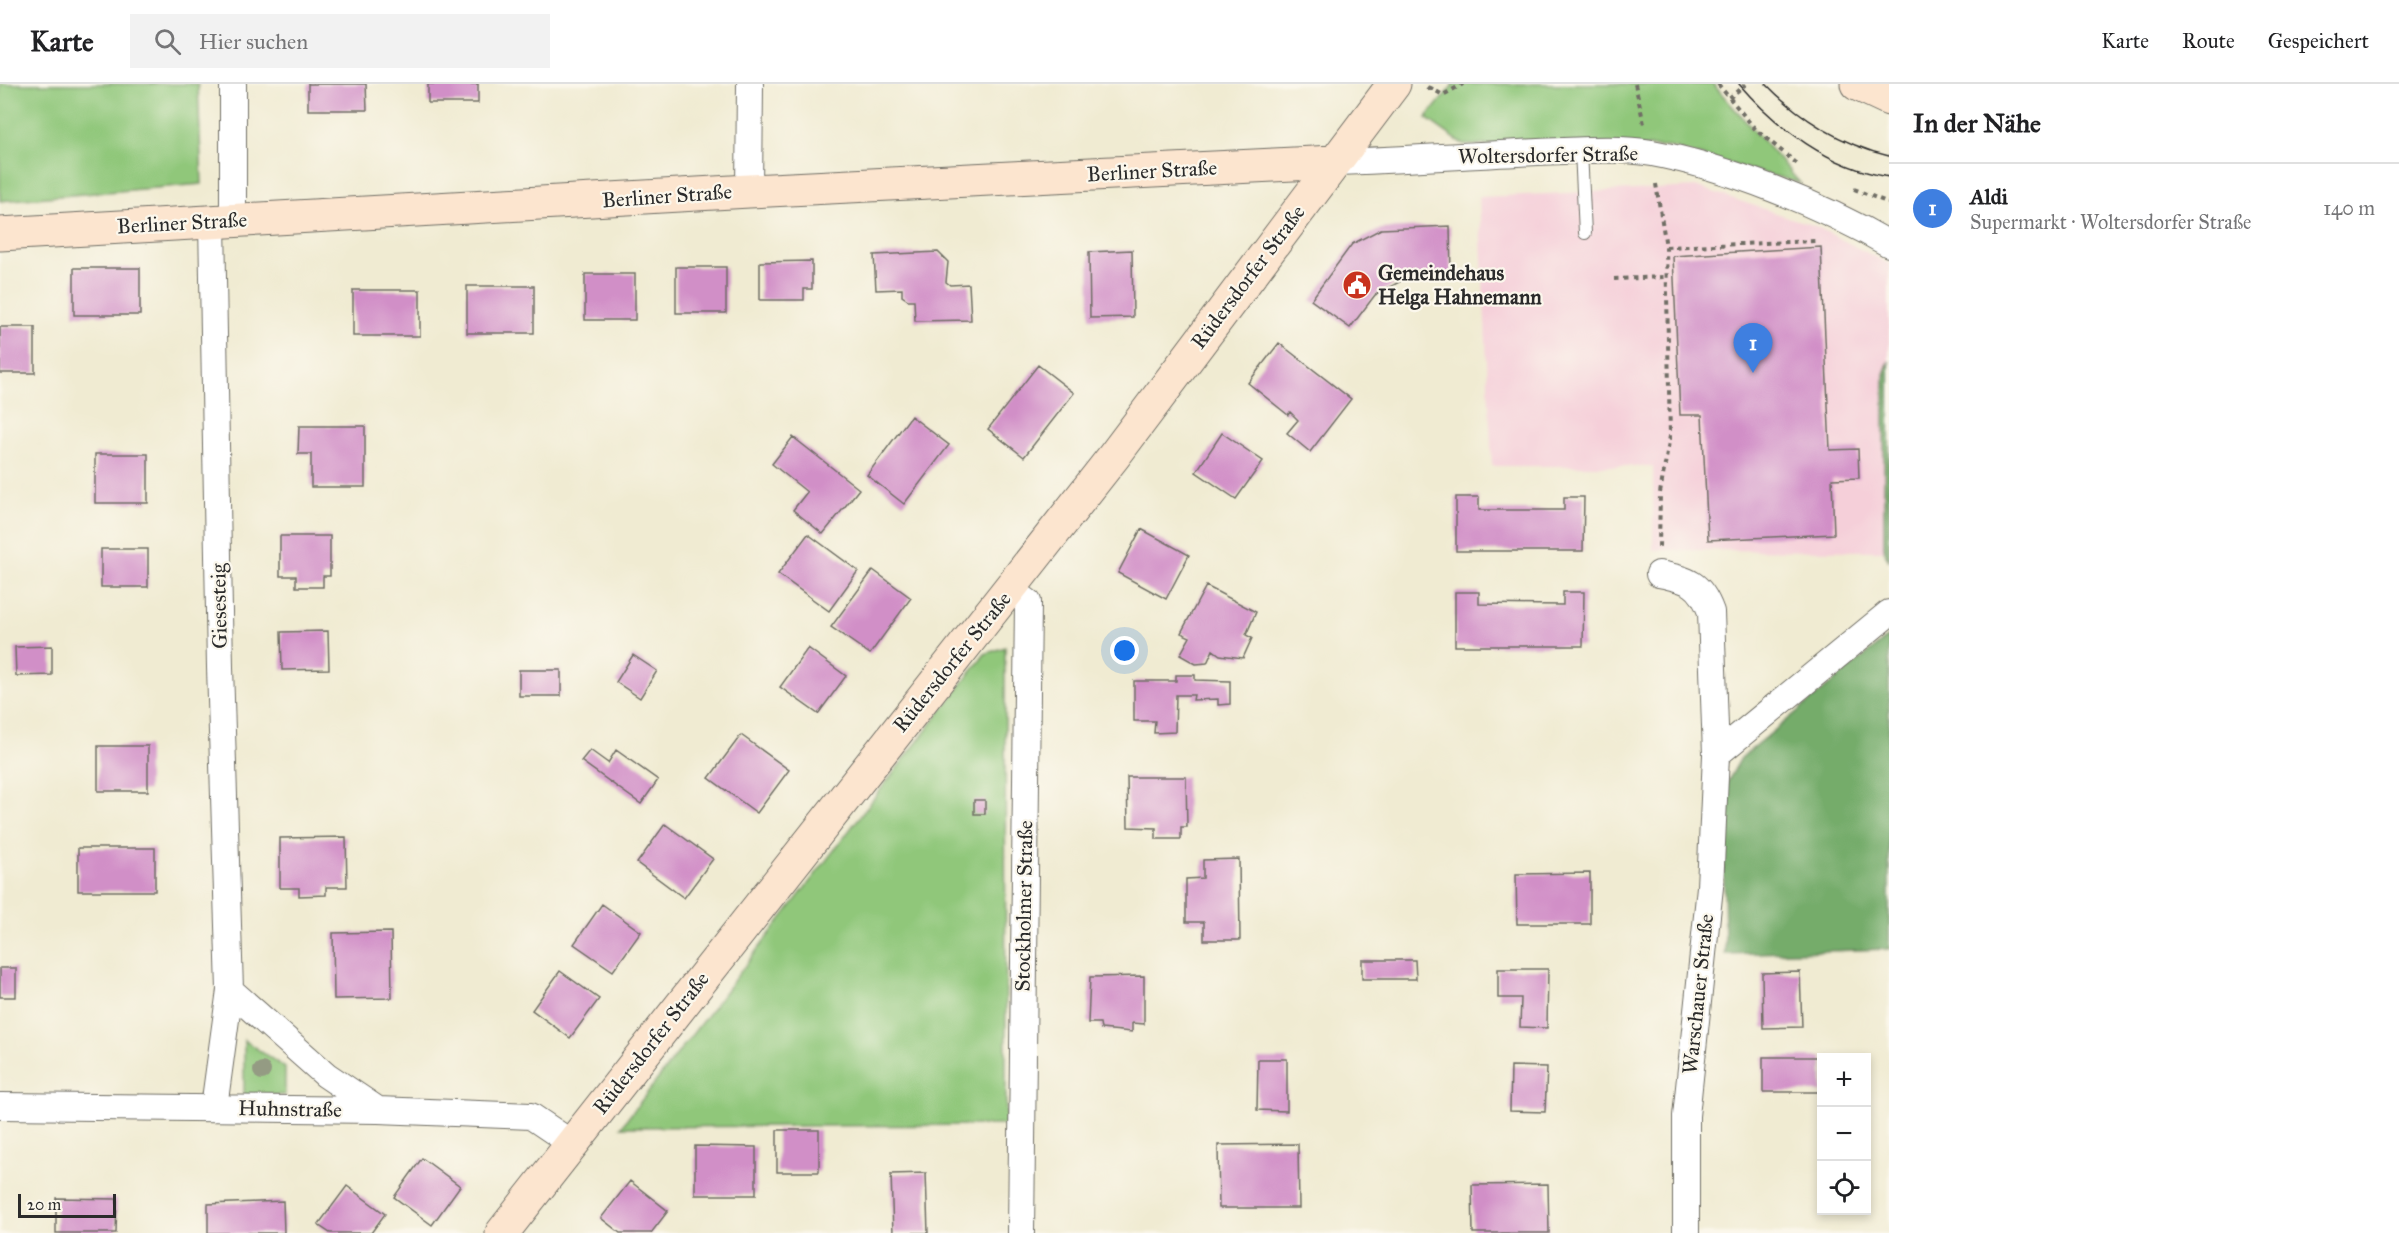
<!DOCTYPE html>
<html lang="de">
<head>
<meta charset="utf-8">
<style>
	body { margin:0; font-family:"IM FELL Great Primer",serif; background:#f2f2f2; color:#202124 }
	.controls { position:absolute; right:18px; bottom:18px; display:grid; overflow:hidden; border-radius:0px; box-shadow:0 3px 9px #0003 }
	.controls button { width:54px; height:54px; display:grid; place-items:center; padding:0; border:0; border-bottom:2px solid #e0e0e0; background:#fff; color:#202124; font:30px sans-serif }
	.scale { position:absolute; left:18px; bottom:15px; width:98px; box-sizing:border-box; padding-left:6px; border:3px solid #2b2b2b; border-top:0; font-size:16px; line-height:21px; white-space:nowrap; color:#2b2b2b; -webkit-text-stroke:4px #fbf7ec; paint-order:stroke }
	.you { position:absolute; left:1125px; top:567px; width:21px; height:21px; margin:-15px; border:4px solid #fff; border-radius:50%; background:#1a73e8; box-shadow:0 0 0 9px #1a73e833 }
	.badge { display:grid; place-items:center; width:39px; height:39px; border-radius:50%; background:#c8321e; color:#fff; font-size:20px; font-weight:700 }
	.pin { position:absolute; translate:-50% -50px; filter:drop-shadow(0 2px 3px #0008) }
	.pin::after { content:''; position:absolute; top:32px; width:21px; height:18px; background:inherit; clip-path:polygon(0 0,100% 0,50% 100%) }
	.list { margin:0; padding:0; list-style:none }
	h2 { display:flex; justify-content:space-between; align-items:center; height:78px; margin:0; padding:0 24px; font-size:26px }
	h2 small { font-size:20px; font-weight:400; color:#757577 }
	.list li { display:grid; grid-template-columns:39px 1fr auto; gap:18px; align-items:center; box-sizing:border-box; height:90px; padding:0 24px; border-top:2px solid #e0e0e0 }
	.list b { display:block; font-size:22px; white-space:nowrap }
	.list p { margin:0; font-size:20px; white-space:nowrap; color:#757577 }
	.list em { font-size:20px; font-style:normal; color:#757577 }
	.icon { flex:none; width:33px; height:33px; fill:none; stroke:currentColor; stroke-width:2; stroke-linecap:round; stroke-linejoin:round }
	.map { position:relative; flex:none; width:1889px; height:1149px; overflow:hidden }
	header { display:flex; align-items:center; gap:36px; box-sizing:border-box; height:84px; padding:0 30px; background:#fff; border-bottom:2px solid #e0e0e0 }
	header strong { font-size:28px }
	nav { display:flex; gap:33px; margin-inline-start:auto; font-size:21px }
	.search { width:420px; height:54px; background:#f2f2f2; display:flex; align-items:center; gap:15px; box-sizing:border-box; padding:0 21px; border-radius:0px; color:#757577; font-size:22px }
	main { display:flex }
	aside { flex:1; background:#fff }
	.map>svg:first-child { display:block }
</style>
</head>
<body>
<header>
<strong>Karte</strong>
<div class="search"><svg class="icon" aria-label="search" viewBox="0 0 24 24"><circle cx="10" cy="10" r="6"/><path d="M15 15l6 6"/></svg>Hier suchen</div>
<nav><a>Karte</a><a>Route</a><a>Gespeichert</a></nav>
</header>
<main>
<div class="map">
<svg width="1889" height="1149" viewBox="0 0 1889 1149">
	<rect width="100%" height="100%" fill="#fbf7ec"/>
	<filter id="ink" filterUnits="userSpaceOnUse"><feTurbulence type="fractalNoise" baseFrequency=".0167" numOctaves="2"/><feDisplacementMap in="SourceGraphic" scale="12" xChannelSelector="R" yChannelSelector="G"/><feConvolveMatrix kernelMatrix="1 2 1 2 8 2 1 2 1" color-interpolation-filters="sRGB"/></filter>
	<filter id="wash" filterUnits="userSpaceOnUse"><feTurbulence type="fractalNoise" baseFrequency=".008" numOctaves="4" result="noise"/><feDisplacementMap in="SourceGraphic" scale="24" xChannelSelector="R" yChannelSelector="G"/><feGaussianBlur stdDeviation="1.35" result="paint"/><feColorMatrix in="noise" values="0 0 0 0 0 0 0 0 0 0 0 0 0 0 0 0 0 1.4 0 .05"/><feComposite in="paint" operator="in"/></filter>
	<g filter="url(#wash)">
		<rect width="100%" height="100%" fill="#f0ebd2"/>
		<path fill="#f5cfd9" d="M1698,103L1815,142L1889,180V277L1884,290V467L1653,466V382H1492L1479,113Z"/>
		<path fill="#90c77a" stroke="#5e7952" stroke-width="1.5" d="M0,0H198L202,100L0,117Z
			M1454,0H1713L1800,99L1669,63L1464,61L1426,34Z
			M1005,563L1006,1041L621,1043L985,570Z
			M244,956L285,984V1011H244Z"/>
		<path fill="#74ac6a" stroke="#506c4a" stroke-width="1.5" d="M1889,277V477L1884,467V290Z
			M1889,552V865L1725,870L1723,706L1741,674Z"/>
		<g id="blocks">
			<path fill="#d18fc7" d="M308,0H366L367,26H308Z
				M428,0H478V19H428Z
				M1450,142L1451,191L1410,192L1375,211L1350,244L1311,216L1352,160L1381,145Z
				M1821,163L1830,366L1858,365L1859,394L1832,395L1834,450L1708,456L1702,331H1680L1673,172Z
				M1132,166L1133,233L1090,234L1089,168Z
				M938,168L948,178L946,198L950,201L969,200L971,236L915,237L914,216H908L902,212V205L876,206L874,171Z
				M812,177V205H804V216H760V178Z
				M676,183H726V229H676Z
				M74,184H140V231H74Z
				M585,190H635V236H585Z
				M467,202H534V249H467Z
				M353,206H420V252H353Z
				M0,243H35V289H0Z
				M1279,259L1351,315L1310,368L1287,349L1298,336L1290,328L1288,331L1248,299Z
				M1038,281L1074,309L1024,373L988,345Z
				M911,332L949,361L904,420L867,391Z
				M299,342H365V403H311V370H298Z
				M1222,349L1263,377L1236,415L1196,388Z
				M793,353L859,405L823,450L793,426L807,408L772,380Z
				M95,370H148V419H95Z
				M1456,413H1479V426H1564V413H1584L1583,467H1456Z
				M1141,445L1189,471L1166,515L1118,489Z
				M808,450L858,487L829,527L778,490Z
				M280,452H330V492H323V503H296V492H280Z
				M101,465H148V503H101Z
				M873,486L911,514L870,570L831,543Z
				M1206,502L1256,528L1246,551L1252,554L1243,574L1220,571L1213,566L1207,579L1196,580L1180,571L1190,553L1181,549Z
				M1455,508H1479V520L1563,521V508H1584L1583,562H1455Z
				M328,547L329,585L282,586L281,548Z
				M52,562V591L16,592L15,563Z
				M808,564L846,592L818,630L780,603Z
				M633,571L657,587L640,614L616,598Z
				M519,586H561V612H519Z
				M1176,591H1195V596L1230,597V620L1218,621V615L1193,616L1194,611H1176L1175,648L1154,649L1155,637H1134V597H1176Z
				M741,651L789,686L757,729L709,694Z
				M98,662H148V707H98Z
				M590,666L608,679L616,666L658,696L641,720L581,677Z
				M1127,693H1186L1187,743H1181V755H1156V744L1128,743Z
				M974,716H985V730H974Z
				M665,740L713,775L684,814L637,779Z
				M346,753L347,803H326V811L299,812V804H280V754Z
				M78,764H155V807H78Z
				M1239,775L1240,856H1204V838H1186V795L1203,794V776Z
				M1590,789V840H1517L1516,790Z
				M602,820L641,848L613,887L574,860Z
				M391,848L392,914L334,915L333,849Z
				M1362,876H1415L1416,895H1362Z
				M0,884H16V913H0Z
				M1498,885H1548L1547,944L1520,943L1521,914H1498Z
				M560,887L599,915L570,954L532,926Z
				M1800,888L1802,943L1763,944L1762,889Z
				M1144,892V940L1132,939V948L1101,945L1100,939H1088L1090,893Z
				M1763,973H1822V1008H1763Z
				M1258,975H1287V1027L1257,1026Z
				M1511,982L1547,983L1545,1028L1510,1027Z
				M777,1046H819V1088H777Z
				M1298,1060L1299,1124H1219L1218,1061Z
				M695,1062L756,1063V1111H695Z
				M422,1074L460,1102L432,1141L394,1113Z
				M926,1089L928,1149H893L891,1090Z
				M630,1097L668,1127L651,1149H620L601,1134Z
				M1548,1100L1549,1149H1473L1472,1101Z
				M347,1102L385,1130L371,1149H330L318,1141Z
				M56,1114L117,1115L116,1149H56Z
				M283,1117L284,1149H208V1120Z"/>
		</g>
	</g>
	<g filter="url(#ink)">
		<use href="#blocks" fill-opacity="0" stroke="#706e65" stroke-width="1.5"/>
		<g fill="none" stroke-linecap="round" stroke-linejoin="round">
			<g stroke="#706e65" stroke-width="14">
				<path id="lane" d="M1581,67L1585,149"/>
			</g>
			<g stroke="#706e65" stroke-width="28">
				<path id="street" d="M233,0V136
					M1334,78C1402,76 1470,71 1538,68C1575,67 1616,63 1652,69C1728,83 1822,121 1889,160
					M749,107L750,0
					M212,138L220,583L230,906L214,1023
					M1659,490C1688,496 1700,498 1711,528L1716,671
					M1010,505L1028,518L1021,1149
					M230,906L326,991L378,1026
					M0,1022L378,1026L531,1032L571,1059
					M1686,1149V1032L1710,803L1716,671L1889,529"/>
			</g>
			<g stroke="#706e65" stroke-width="35">
				<path id="secondary" d="M1857,0L1889,15
					M0,150L749,107L1334,78
					M502,1149L1114,372L1394,0"/>
			</g>
			<path stroke="#706e65" stroke-width="4" stroke-dasharray="4.5 4.5" stroke-linecap="butt" d="M1635,0L1644,40
				M1718,0L1756,46L1800,82
				M1429,3L1443,11L1463,0
				M1427,6L1432,0
				M1729,14L1746,0
				M1656,100L1666,163L1670,352L1660,409L1659,463
				M1854,105L1889,119
				M1666,163L1815,157
				M1614,195L1666,193"/>
			<use href="#lane" stroke="#fff" stroke-width="12"/>
			<use href="#street" stroke="#fff" stroke-width="26"/>
			<use href="#secondary" stroke="#fce5cf" stroke-width="33"/>
			<path stroke="#2b2b2b" stroke-width="1.5" d="M1739,0C1777,44 1830,84 1889,93
				M1766,0C1799,34 1842,61 1889,72"/>
		</g>
		<circle fill="#949b83" cx="262" cy="987" r="9"/>
	</g>
	<defs>
		<g id="civic-disc" transform="scale(1.5)"><circle r="9.5" fill="#c8321e" stroke="#fbf7ec"/><path d="M-.6-6.5H3V-4.5H.6V-3L4-1V1h2V6H-6V1h2V-1L-.6-3ZM-1.2 2.5V6h2.4V2.5Z" fill="#fff"/></g>
	</defs>
	<g fill-rule="evenodd">
		<use href="#civic-disc" x="1357" y="201"/>
	</g>
	<g text-anchor="middle" stroke-width="4.5" stroke-linejoin="round" paint-order="stroke">
		<g font-size="21" fill="#2b2b2b" stroke="#fbf7ec">
			<text transform="translate(1548 71) rotate(-1)" y="7">Woltersdorfer Straße</text>
			<text transform="translate(1152 87) rotate(-3)" y="7">Berliner Straße</text>
			<text transform="translate(667 112) rotate(-4)" y="7">Berliner Straße</text>
			<text transform="translate(182 139) rotate(-3)" y="7">Berliner Straße</text>
			<text transform="translate(1248 193) rotate(-53)" y="7">Rüdersdorfer Straße</text>
			<text transform="translate(219 522) rotate(-91)" y="7">Giesesteig</text>
			<text transform="translate(952 578) rotate(-51)" y="7">Rüdersdorfer Straße</text>
			<text transform="translate(1024 822) rotate(-89)" y="7">Stockholmer Straße</text>
			<text transform="translate(1698 910) rotate(-84)" y="7">Warschauer Straße</text>
			<text transform="translate(651 959) rotate(-52)" y="7">Rüdersdorfer Straße</text>
			<text transform="translate(290 1025) rotate(1)" y="7">Huhnstraße</text>
		</g>
		<g font-size="21" font-weight="bold" fill="#2b2b2b" stroke="#fbf7ec" text-anchor="start">
			<text x="1378" y="196">Gemeindehaus<tspan x="1378" dy="24">Helga Hahnemann</tspan></text>
		</g>
	</g>
</svg>
<div class="controls">
<button>+</button>
<button>−</button>
<button><svg class="icon" aria-label="locate" viewBox="0 0 24 24"><circle cx="12" cy="12" r="6"/><path d="M12 2v4M12 18v4M2 12h4M18 12h4"/></svg></button>
</div>
<div class="scale">20 m</div>
<div class="you"></div>
<div class="pin badge" style="left:1753px;top:289px;background:#3f7fe0">1</div>
</div>
<aside>
<h2>In der Nähe<small></small></h2>
<ul class="list">
<li><span class="badge" style="background:#3f7fe0">1</span><div><b>Aldi</b><p>Supermarkt · Woltersdorfer Straße</p></div><em>140 m</em></li>
</ul>
</aside>
</main>
</body>
</html>
